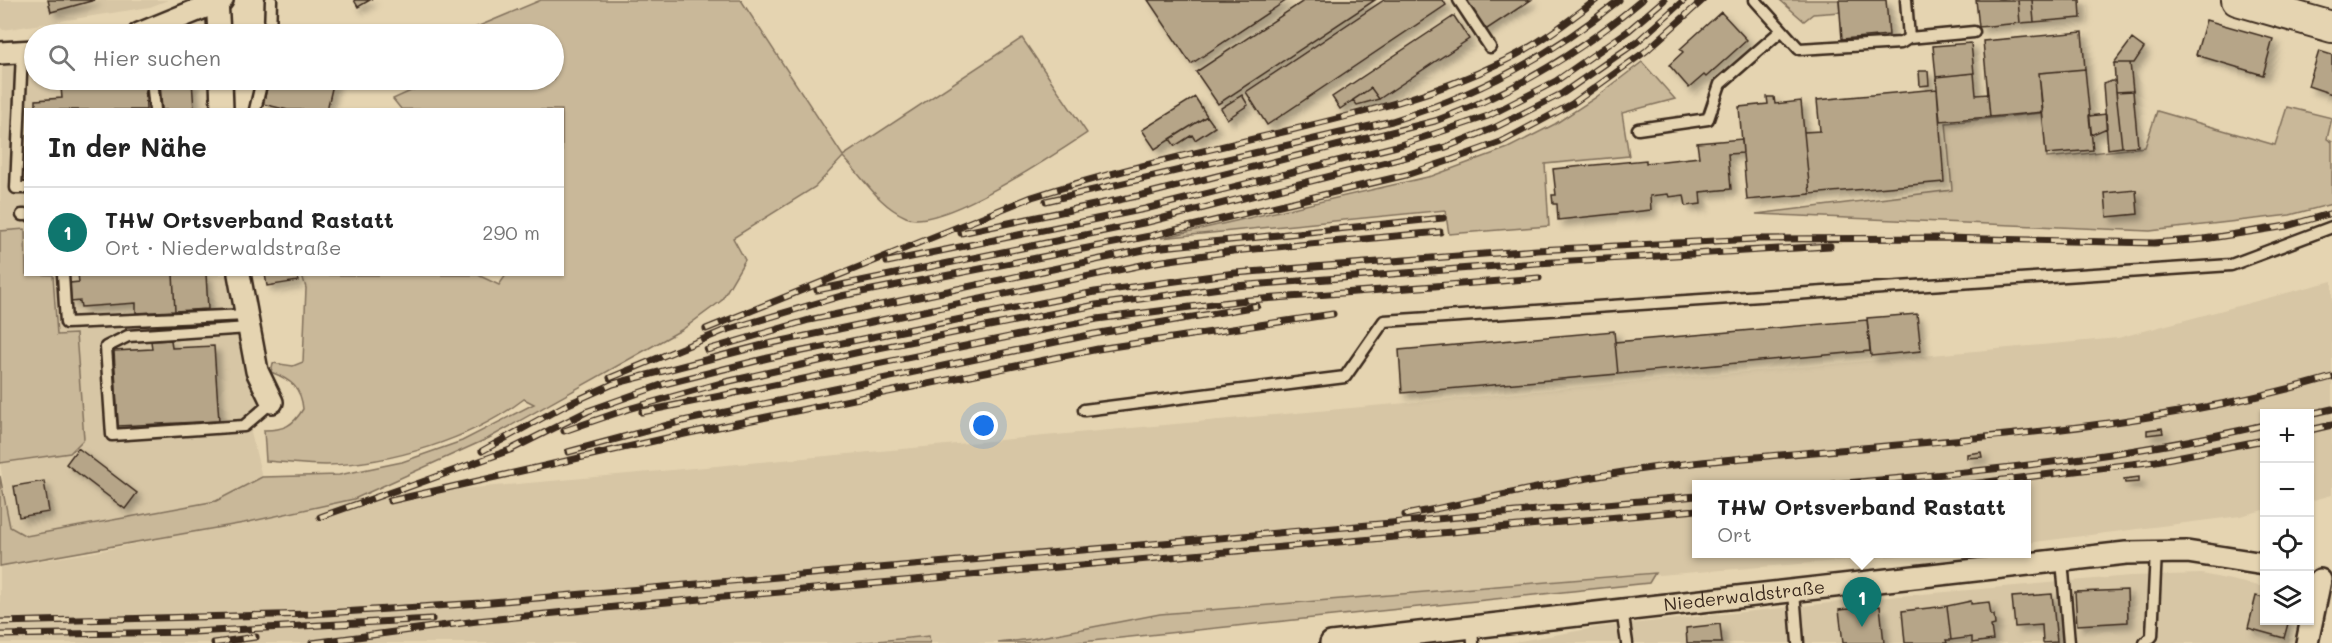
<!DOCTYPE html>
<html lang="de">
<head>
<meta charset="utf-8">
<style>
	body { margin:0; font-family:Mali,sans-serif; background:#f2f2f2; color:#222 }
	.controls { position:absolute; right:18px; bottom:18px; display:grid; overflow:hidden; border-radius:0px; box-shadow:0 2px 4px #0004 }
	.controls button { width:54px; height:54px; display:grid; place-items:center; padding:0; border:0; border-bottom:2px solid #e0e0e0; background:#fff; color:#222; font:30px sans-serif }
	.you { position:absolute; left:984px; top:426px; width:21px; height:21px; margin:-15px; border:4px solid #fff; border-radius:50%; background:#1a73e8; box-shadow:0 0 0 9px #1a73e833 }
	.badge { display:grid; place-items:center; width:39px; height:39px; border-radius:50%; background:#0f766e; color:#fff; font-size:20px; font-weight:700 }
	.pin { position:absolute; translate:-50% -50px; filter:drop-shadow(0 2px 3px #0008) }
	.pin::after { content:''; position:absolute; top:32px; width:21px; height:18px; background:inherit; clip-path:polygon(0 0,100% 0,50% 100%) }
	.popup { position:absolute; left:1692px; top:480px; width:339px; height:78px; box-sizing:border-box; display:grid; place-content:center; border-radius:0px; background:#fff; filter:drop-shadow(0 2px 4px #0005); font-size:20px; white-space:nowrap; color:#767676 }
	.popup b { font-size:22px; color:#222 }
	.popup::after { content:''; position:absolute; left:50%; top:100%; margin-left:-12px; border:12px solid transparent; border-top-color:#fff }
	.list { margin:0; padding:0; list-style:none }
	h2 { display:flex; justify-content:space-between; align-items:center; height:78px; margin:0; padding:0 24px; font-size:26px }
	h2 small { font-size:20px; font-weight:400; color:#767676 }
	.list li { display:grid; grid-template-columns:39px 1fr auto; gap:18px; align-items:center; box-sizing:border-box; height:90px; padding:0 24px; border-top:2px solid #e0e0e0 }
	.list b { display:block; font-size:22px; white-space:nowrap }
	.list p { margin:0; font-size:20px; white-space:nowrap; color:#767676 }
	.list em { font-size:20px; font-style:normal; color:#767676 }
	.icon { flex:none; width:33px; height:33px; fill:none; stroke:currentColor; stroke-width:2; stroke-linecap:round; stroke-linejoin:round }
	.map { position:relative; flex:none; width:2332px; height:643px; overflow:hidden }
	.search { position:absolute; background:#fff; box-shadow:0 2px 4px #0004; left:24px; top:24px; width:540px; height:66px; display:flex; align-items:center; gap:15px; box-sizing:border-box; padding:0 21px; border-radius:33px; color:#767676; font-size:22px }
	.panel { position:absolute; background:#fff; box-shadow:0 2px 4px #0004; left:24px; top:108px; width:540px; height:168px; border-radius:0px }
	.map>svg:first-child { display:block }
</style>
</head>
<body>
<div class="map">
<svg width="2332" height="643" viewBox="0 0 2332 643">
	<defs>
		<filter id="shadow"><feDropShadow dx="5.5" dy="5.5" stdDeviation="3" flood-color="#0004"/></filter>
	</defs>
	<rect width="100%" height="100%" fill="#e5d4b1"/>
	<filter id="ink" filterUnits="userSpaceOnUse"><feTurbulence type="fractalNoise" baseFrequency=".0167" numOctaves="2"/><feDisplacementMap in="SourceGraphic" scale="12" xChannelSelector="R" yChannelSelector="G"/><feConvolveMatrix kernelMatrix="1 2 1 2 8 2 1 2 1" color-interpolation-filters="sRGB"/></filter>
	<g filter="url(#ink)">
		<path fill="#d7c6a5" d="M0,0H168L150,7L3,30L0,27Z
			M213,9V34H144Z
			M34,55V80H215L216,109L26,110L25,229L0,231L2,64Z
			M53,275H232L262,402L251,433L262,477L216,501L26,536L10,528L0,463L70,453L76,334L57,335Z
			M2332,281V495L2310,501V414H2264V510L2240,516L2027,543V484H1697V554H1926L1160,614L1031,639L998,643H930L929,636L857,643H0V567L95,552L354,499L2118,338Z
			M2202,574L2264,587V620L2292,621L2288,643H1508L1600,627L1888,597L2130,576Z"/>
		<path fill="#c9b899" stroke="#82715c" stroke-width="1.5" d="M541,0H741L843,156L1022,38L1087,133C1057,153 939,232 906,217C878,205 863,177 843,157L815,187L733,238L745,260L721,301L683,329L489,438L354,499L244,523L0,566V476L10,527L26,536L216,501L262,477L339,475L402,462L462,441L534,404L524,399C472,439 391,464 326,465C306,465 285,462 266,461L264,430C284,430 293,426 303,409C301,387 291,380 271,372L273,363L293,366L303,362L306,288L302,275H478L499,285L506,275L562,274V110L401,109L393,99L435,80H554V34H460Z
			M1780,0H1839L1840,12L1813,14L1804,21Z
			M1642,62L1675,99L1622,113L1629,156L1545,164L1549,226L1449,234L1445,210L1161,238L1432,176L1508,148L1555,124L1595,98Z
			M2287,107L2332,118L2327,139L2332,142V204L2290,215L2150,231L1756,214L1952,190L1946,123L2042,113L2047,158L2145,147L2157,111L2275,145Z
			M25,229L26,274L53,275L57,335L76,334L84,439L70,453L0,463V231Z
			M1655,573L1649,583L1072,643H998L1031,639L1160,614Z
			M929,636L930,643H857Z"/>
		<path fill="#b6a588" stroke="#3b2a1e" stroke-width="1.5" filter="url(#shadow)" d="M48,0H95L51,12Z
			M354,0H370L358,7Z
			M1148,0H1287L1191,64Z
			M1305,0H1375L1218,104L1196,72Z
			M1384,0H1443L1446,5L1267,125L1246,92Z
			M1464,0H1531L1484,31Z
			M1839,0H1886L1889,35L1842,39Z
			M1976,0H2018L2020,23L1979,27Z
			M2018,0H2032L2034,22L2020,23Z
			M2032,0H2080L2081,18L2034,22Z
			M1721,12L1747,40L1706,77L1704,75L1689,88L1669,65L1683,52L1680,49Z
			M1454,16L1469,39L1379,99L1371,88L1340,109L1332,97Z
			M2206,20L2273,39L2263,75L2196,55Z
			M2082,32L2085,69L2039,73L2043,112L1990,117L1983,41Z
			M2132,39L2144,48L2134,63H2114Z
			M1971,43L1974,73L1936,77L1933,46Z
			M2319,51L2332,55V94L2308,86Z
			M2114,63H2130L2133,91L2116,92Z
			M2085,69L2093,150L2046,154L2039,73Z
			M1919,71H1928L1929,85L1920,86Z
			M1974,73L1976,95L1988,94L1990,117L1940,121L1936,77Z
			M192,80L194,110H162L160,82Z
			M269,80H334L327,110H288L263,104Z
			M2112,81H2115L2122,147L2108,149L2103,84Z
			M145,82L146,110H36V100L62,98L61,87Z
			M1371,88L1379,99L1357,105L1353,100Z
			M1937,89L1944,182L1810,194L1804,132L1820,131L1817,100Z
			M2133,91L2138,146L2122,147L2116,92Z
			M1242,95L1248,105L1227,119L1221,108Z
			M1195,97L1207,116L1155,149L1142,130Z
			M1767,97H1774L1775,104L1801,101L1810,194L1747,200L1739,107L1768,104Z
			M2106,114L2107,128L2091,135L2089,116Z
			M1207,116L1215,127L1195,140L1192,135L1175,146L1170,139Z
			M1742,139L1743,153L1728,154L1731,189L1700,192L1701,204L1686,206L1684,195L1669,197L1668,194L1650,196L1651,210L1558,220L1557,204H1553L1552,195H1556L1553,169L1646,160V163L1699,157L1697,143Z
			M2136,190L2138,214L2107,217L2105,193Z
			M78,274H173L175,311L136,313V303L81,307L80,301L71,302L70,283L79,282Z
			M173,274H206L208,309L175,311Z
			M265,274H297L298,281L267,286Z
			M1917,314L1921,351L1871,356L1867,318Z
			M1867,320L1870,351L1618,374L1615,342Z
			M1614,331L1618,374L1402,393L1399,350Z
			M171,340L172,348L214,346L219,421L118,426L114,351L152,349L151,341Z
			M2162,428L2163,433L2147,435V430Z
			M78,448L137,493L125,509L66,464Z
			M1981,452L1982,457L1967,458V454Z
			M2139,477V482L2125,483L2124,479Z
			M44,481L49,512L19,517L14,486Z
			M2127,590L2128,622L2077,625L2075,592Z
			M2052,594L2057,642L2043,643L2042,625L2015,627L2012,597Z
			M2256,596L2264,598V620H2289L2284,638L2248,628Z
			M1971,601V604L1989,602L1991,615H1994L1995,625L1991,626L1993,640L1972,643V637L1951,640L1947,606Z
			M1880,606L1884,643H1843L1839,610Z
			M1947,606L1951,640H1946L1947,643H1905L1902,611Z
			M1720,624L1722,643H1687L1686,628Z"/>
		<g fill="none" stroke-linecap="round" stroke-linejoin="round">
			<g stroke="#3b2a1e" stroke-width="15">
				<path id="lane" d="M1459,0L1490,47
					M1755,0L1799,49L1901,43L1909,38L1906,0
					M270,34L271,0
					M1909,38L1974,32
					M22,52L16,188H26
					M152,80L155,110
					M255,110L262,80
					M1638,129L1708,119L1720,84L1782,30
					M22,215H26
					M63,274L66,323L247,315
					M249,328L128,336L106,347L112,435L244,426L272,402
					M1084,410L1345,377L1384,321L2231,265L2332,227
					M2062,560L2069,643
					M1794,592L1798,643
					M1622,610L1627,643
					M1472,627L1473,643
					M2145,643L2152,636L2156,551"/>
			</g>
			<g stroke="#3b2a1e" stroke-width="26">
				<g id="street">
					<path d="M217,0L219,34"/>
					<path d="M139,34L222,0"/>
					<path d="M0,53L34,51"/>
					<path d="M221,80L222,110"/>
					<path d="M239,274L257,371L272,402"/>
					<path id="s1" d="M1331,643L2126,553L2187,552L2264,564"/>
					<path d="M2307,643L2320,580"/>
				</g>
			</g>
			<g stroke="#3b2a1e" stroke-width="34">
				<path id="secondary" d="M2237,0L2332,27"/>
			</g>
			<use href="#lane" stroke="#e5d4b1" stroke-width="10"/>
			<use href="#street" stroke="#e5d4b1" stroke-width="21"/>
			<use href="#secondary" stroke="#e5d4b1" stroke-width="30"/>
			<g stroke="#3b2a1e" stroke-width="7">
				<path id="rail" d="M1046,201L1392,121C1476,95 1551,56 1619,0
					M961,233L1142,195L1435,121C1513,93 1579,53 1642,0
					M887,262L1145,209L1397,146L1440,132L1488,116L1556,81L1628,31L1664,0
					M817,290L1148,222L1446,147L1494,128L1563,93L1638,41L1684,0
					M706,329L1032,197C1117,170 1204,151 1291,130C1363,113 1435,95 1502,62C1536,46 1566,23 1596,0
					M707,350L809,320L1153,248L1443,218
					M610,378L723,331L841,296L1150,236L1406,175L1451,160L1501,142L1572,104L1646,51L1703,0
					M642,412L1097,319L1237,301L1539,278
					M2310,414L2332,409
					M2310,430L2332,425
					M564,431L628,409L721,383L873,349L1096,305L1235,286L1537,263L1830,246
					M482,451L564,406L613,384L763,345L1156,262L1233,251L1440,232
					M568,452L683,421L1094,334L1257,306
					M1833,484C1977,472 2123,458 2264,425
					M1971,484L2156,461L2264,440
					M403,489L510,450L588,411L664,384L768,358L1095,292L1235,273L1537,250L1755,239L1943,238L2154,243L2204,239L2287,226L2332,213
					M390,501L689,433L1098,349L1333,314
					M1405,515C1497,497 1589,474 1683,464C1900,441 2121,438 2332,377
					M320,517L408,486
					M0,622L311,614L481,603L1697,496
					M0,635L193,632L432,619
					M214,643L256,637
					M312,643L477,621L645,604L1697,510"/>
			</g>
			<use href="#rail" stroke="#e5d4b1" stroke-width="4.5" stroke-dasharray="14" stroke-linecap="butt"/>
		</g>
	</g>
	<g text-anchor="middle" stroke-width="5" stroke-linejoin="round" paint-order="stroke">
		<g font-size="18" fill="#3b2a1e" stroke="#e5d4b1">
			<text dy="6" stroke="none"><textPath href="#s1" startOffset="416">Niederwaldstraße</textPath></text>
		</g>
	</g>
</svg>
<div class="controls">
<button>+</button>
<button>−</button>
<button><svg class="icon" aria-label="locate" viewBox="0 0 24 24"><circle cx="12" cy="12" r="6"/><path d="M12 2v4M12 18v4M2 12h4M18 12h4"/></svg></button>
<button><svg class="icon" aria-label="layers" viewBox="0 0 24 24"><path d="M12 4l9 5-9 5-9-5zM3 14l9 5 9-5"/></svg></button>
</div>
<div class="you"></div>
<div class="pin badge" style="left:1862px;top:627px">1</div>
<div class="popup"><b>THW Ortsverband Rastatt</b>Ort</div>
<div class="search"><svg class="icon" aria-label="search" viewBox="0 0 24 24"><circle cx="10" cy="10" r="6"/><path d="M15 15l6 6"/></svg>Hier suchen</div>
<section class="panel">
<h2>In der Nähe<small></small></h2>
<ul class="list">
<li><span class="badge">1</span><div><b>THW Ortsverband Rastatt</b><p>Ort · Niederwaldstraße</p></div><em>290 m</em></li>
</ul>
</section>
</div>
</body>
</html>
